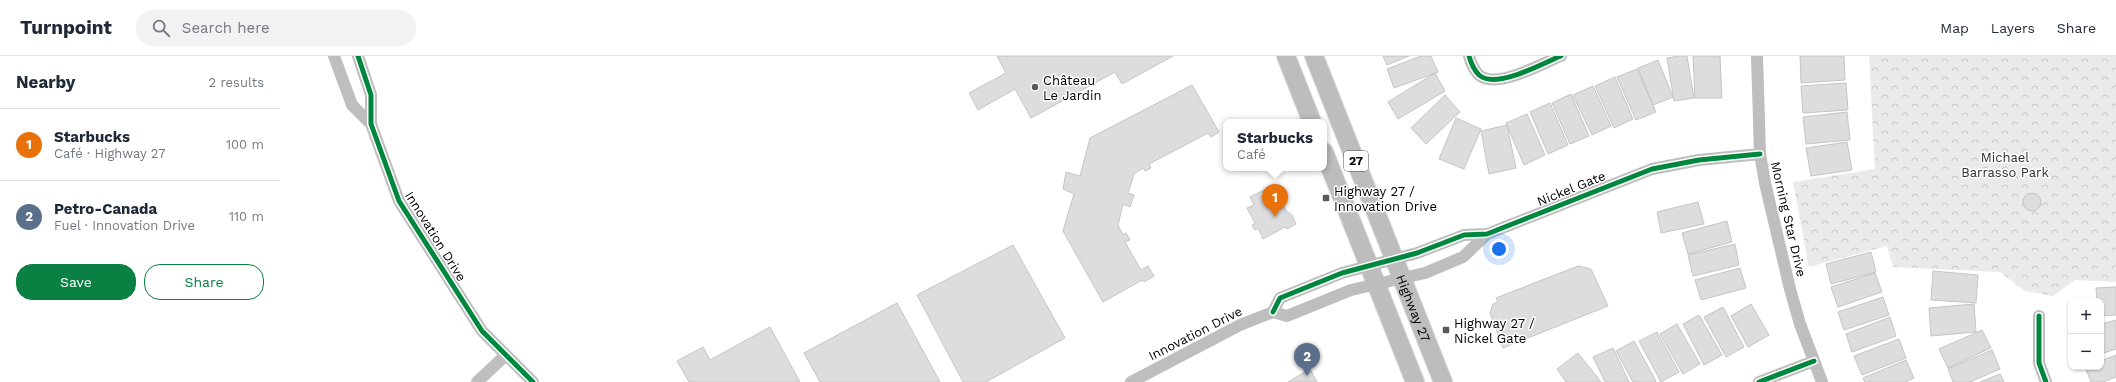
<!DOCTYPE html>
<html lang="en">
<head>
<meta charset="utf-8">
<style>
	body { margin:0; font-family:"Work Sans",sans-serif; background:#f2f2f3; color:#1f2937 }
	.controls { position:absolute; right:12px; bottom:12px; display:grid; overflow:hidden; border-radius:8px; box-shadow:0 1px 3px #0004 }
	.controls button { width:36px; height:36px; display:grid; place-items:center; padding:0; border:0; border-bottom:1px solid #e0e1e3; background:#fff; color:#1f2937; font:20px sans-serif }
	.you { position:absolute; left:1219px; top:193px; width:14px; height:14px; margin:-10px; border:3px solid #fff; border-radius:50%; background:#1a73e8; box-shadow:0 0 0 6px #1a73e833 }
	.badge { display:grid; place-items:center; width:26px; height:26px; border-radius:50%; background:#0b8043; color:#fff; font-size:13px; font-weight:700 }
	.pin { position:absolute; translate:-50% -33px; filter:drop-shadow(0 1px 2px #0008) }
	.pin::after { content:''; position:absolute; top:21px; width:14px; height:12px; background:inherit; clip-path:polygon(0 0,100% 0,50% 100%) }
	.popup { position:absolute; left:943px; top:63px; width:104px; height:52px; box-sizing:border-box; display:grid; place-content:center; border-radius:8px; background:#fff; filter:drop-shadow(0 1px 3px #0005); font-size:13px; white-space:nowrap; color:#747a83 }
	.popup b { font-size:15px; color:#1f2937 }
	.popup::after { content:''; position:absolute; left:50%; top:100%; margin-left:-8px; border:8px solid transparent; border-top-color:#fff }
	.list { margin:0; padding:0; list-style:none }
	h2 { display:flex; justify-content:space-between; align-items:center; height:52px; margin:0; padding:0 16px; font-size:17px }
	h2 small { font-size:13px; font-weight:400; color:#747a83 }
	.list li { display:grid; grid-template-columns:26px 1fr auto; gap:12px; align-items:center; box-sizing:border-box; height:72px; padding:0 16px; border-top:1px solid #e0e1e3 }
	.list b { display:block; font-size:15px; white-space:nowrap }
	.list p { margin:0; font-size:13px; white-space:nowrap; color:#747a83 }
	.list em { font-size:13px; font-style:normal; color:#747a83 }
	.actions { display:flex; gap:8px; padding:12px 16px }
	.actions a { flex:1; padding:9px 0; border:1px solid #0b8043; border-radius:16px; text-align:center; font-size:14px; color:#0b8043 }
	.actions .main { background:#0b8043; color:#fff }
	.icon { flex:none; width:22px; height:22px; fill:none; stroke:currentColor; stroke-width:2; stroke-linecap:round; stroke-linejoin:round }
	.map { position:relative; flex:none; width:1836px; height:326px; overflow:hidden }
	header { display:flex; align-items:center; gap:24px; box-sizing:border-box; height:56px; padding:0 20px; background:#fff; border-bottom:1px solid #e0e1e3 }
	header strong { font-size:19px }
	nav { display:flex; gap:22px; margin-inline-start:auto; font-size:14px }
	.search { width:280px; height:36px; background:#f2f2f3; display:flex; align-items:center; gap:10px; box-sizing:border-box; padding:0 14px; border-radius:16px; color:#747a83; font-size:15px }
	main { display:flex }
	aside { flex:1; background:#fff }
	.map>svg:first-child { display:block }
</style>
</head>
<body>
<header>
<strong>Turnpoint</strong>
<div class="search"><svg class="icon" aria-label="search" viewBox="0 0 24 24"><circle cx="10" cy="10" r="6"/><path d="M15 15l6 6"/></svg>Search here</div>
<nav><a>Map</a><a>Layers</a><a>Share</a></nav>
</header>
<main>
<aside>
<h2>Nearby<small>2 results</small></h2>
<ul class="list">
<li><span class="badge" style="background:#e8710a">1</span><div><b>Starbucks</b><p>Café · Highway 27</p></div><em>100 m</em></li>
<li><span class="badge" style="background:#5c6f8a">2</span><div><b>Petro-Canada</b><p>Fuel · Innovation Drive</p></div><em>110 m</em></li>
</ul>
<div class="actions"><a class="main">Save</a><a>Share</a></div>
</aside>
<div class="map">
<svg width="1836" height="326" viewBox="0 0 1836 326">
	<defs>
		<pattern id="park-crowns" width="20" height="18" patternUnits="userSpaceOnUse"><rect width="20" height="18" fill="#eaeaea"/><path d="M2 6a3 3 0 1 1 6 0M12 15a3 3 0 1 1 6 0" fill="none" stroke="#c7c7c7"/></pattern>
	</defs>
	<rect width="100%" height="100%" fill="#fff"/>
	<path fill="url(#park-crowns)" d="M1589,0H1836V226L1795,224L1773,240L1745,235L1720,216L1613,211L1607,190L1529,211L1513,126L1595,113Z"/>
	<path fill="#ddd" stroke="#c5c5c5" d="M717,0H893L842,28L835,16L751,62L735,33L698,54L689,37L726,17Z
		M1103,0H1129L1107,9Z
		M1141,0H1151L1158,16L1114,32L1107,13Z
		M1399,0H1407L1414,42L1394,45L1387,2Z
		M1413,0H1440L1442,42H1415Z
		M1520,0H1564L1565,24L1521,27Z
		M1378,4L1393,41L1373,49L1358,12Z
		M1357,13L1376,56L1356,64L1337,21Z
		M1155,17L1165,35L1118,63L1108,46Z
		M1335,21L1353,63L1334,72L1315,30Z
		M1566,27L1568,54L1523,57L1521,30Z
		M912,29L939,76L931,81L928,77L869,108L871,112L865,115L863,112L854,118L848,137L854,139L850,151L843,148L838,169L843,179L846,177L850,184L845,186L861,214L868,210L874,220L864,226L862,224L823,246L783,175L794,138L783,133L786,116L800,120L810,82Z
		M1313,30L1331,70L1312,79L1293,39Z
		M1291,38L1309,80L1290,88L1272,47Z
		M1165,39L1180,56L1146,88L1131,72Z
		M1270,47L1288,89L1268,98L1250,56Z
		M1567,56L1570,84L1526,88L1523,61Z
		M1247,58L1265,99L1244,109L1226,67Z
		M1176,62L1201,73L1184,113L1159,103Z
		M1227,69L1236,112L1209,118L1201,75Z
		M1567,86L1572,114L1531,120L1526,92Z
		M994,129L1006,155L1012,159L1016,168L1007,173L1005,171L983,183L978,172L975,174L972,169L975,167L967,152L974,149L970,141Z
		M1743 146a9 9 0 1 1 18 0a9 9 0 1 1-18 0Z
		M1418,146L1424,168L1381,177L1377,156Z
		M1447,165L1452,186L1408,198L1402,177Z
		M1455,188L1459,209L1413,220L1408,199Z
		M733,189L785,282L706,326H683L637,239Z
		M1591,196L1596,216L1551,228L1546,208Z
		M1298,210L1311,213L1328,250L1223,292L1210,257L1213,248L1218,246L1216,242Z
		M1460,212L1466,232L1421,244L1415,224Z
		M1653,215L1698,219L1696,247L1651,244Z
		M1595,217L1602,236L1558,251L1551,231Z
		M1836,231V259L1821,260V245H1817L1816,232Z
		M1603,241L1609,259L1564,274L1558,256Z
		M617,247L660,326H540L524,297Z
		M1471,248L1489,279L1468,291L1451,260Z
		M1694,248L1696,276L1651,280L1649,252Z
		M1443,251L1464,291L1446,301L1424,261Z
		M1419,259L1442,299L1424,309L1403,268Z
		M1610,261L1616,280L1572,296L1566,278Z
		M1836,264V293L1821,298V268Z
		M1397,268L1420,308L1403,318L1380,278Z
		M490,271L520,326H409L397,305L423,291L430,304Z
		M1702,274L1711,292L1668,312L1659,293Z
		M1377,276L1399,316L1381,326L1359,285Z
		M1619,283L1626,302L1582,319L1574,300Z
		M1354,285L1376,325L1375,326H1353L1336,295Z
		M1333,292L1349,326H1325L1313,301Z
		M1712,294L1720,313L1690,326H1673L1668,313Z
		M1298,297L1321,326H1286L1277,313Z
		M1836,299V321L1823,326H1811L1805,311H1821V305Z
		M1626,304L1634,322L1625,326H1585L1583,322Z
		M1030,313L1037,326H1008Z
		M1720,318L1724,326H1700Z"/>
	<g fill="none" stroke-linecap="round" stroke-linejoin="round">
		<g stroke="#dbdbdb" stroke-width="20">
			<g id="primary">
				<path d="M1006,0L1032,66"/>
				<path id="s1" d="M1034,0L1163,326"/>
				<path d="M1044,96L1135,326"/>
			</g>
		</g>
		<path stroke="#bebebe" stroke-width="12" d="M54,0L72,49L91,68
			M78,0L91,39V68L119,145L202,275L253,326
			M1189,0C1191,7 1194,14 1199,19C1216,34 1263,7 1281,0
			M1477,0L1480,98L1485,127L1510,233L1520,268L1542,326
			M993,256L1000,242L1062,217L1137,197L1184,179L1207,178L1372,113L1419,104L1480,98
			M1759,260V307L1766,326
			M197,326L226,299
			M851,326L960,269L993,256L1007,260L1071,234L1145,217L1183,201L1207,178
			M1479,326L1534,305"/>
		<use href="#primary" stroke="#bdbdbd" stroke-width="18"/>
		<g stroke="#fff" stroke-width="8">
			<path id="cycleway" d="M78,0L91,39V68L119,145L202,275L253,326
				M1189,0C1191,7 1194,14 1199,19C1216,34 1263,7 1281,0
				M993,256L1000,242L1062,217L1137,197L1184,179L1207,178L1372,113L1419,104L1480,98
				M1759,260V307L1766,326
				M1479,326L1534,305"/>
		</g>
		<use href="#cycleway" stroke="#00873e" stroke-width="5"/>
	</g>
	<g fill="#595959" stroke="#fff" stroke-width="1.5">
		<circle cx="755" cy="31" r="4"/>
		<rect x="1042" y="138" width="8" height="8" rx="2"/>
		<rect x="1162" y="270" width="8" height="8" rx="2"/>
	</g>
	<g text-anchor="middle" stroke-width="3" stroke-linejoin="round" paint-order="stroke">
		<rect fill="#fff" stroke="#4c4c4c" stroke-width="1" x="1064" y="95" width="24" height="20" rx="3"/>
		<g font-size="12" font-weight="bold" fill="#000">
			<text x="1076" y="109">27</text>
		</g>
		<g font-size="13" fill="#000" stroke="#fff" text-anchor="start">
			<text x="763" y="29">Château<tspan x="763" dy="15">Le Jardin</tspan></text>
			<text x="1054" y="140">Highway 27 /<tspan x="1054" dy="15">Innovation Drive</tspan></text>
			<text x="1174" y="272">Highway 27 /<tspan x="1174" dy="15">Nickel Gate</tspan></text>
		</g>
		<g font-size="13" fill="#303030" stroke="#fff">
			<text x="1725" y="106">Michael<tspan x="1725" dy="15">Barrasso Park</tspan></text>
		</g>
		<g font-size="13" fill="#000" stroke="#fff">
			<text transform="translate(1291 132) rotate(-22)" y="5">Nickel Gate</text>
			<text transform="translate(1509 163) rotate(77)" y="5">Morning Star Drive</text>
			<text transform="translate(156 180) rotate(58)" y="5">Innovation Drive</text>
			<text dy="5" stroke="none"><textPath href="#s1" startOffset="271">Highway 27</textPath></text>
			<text transform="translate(915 277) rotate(-27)" y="5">Innovation Drive</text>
		</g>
	</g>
</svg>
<div class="controls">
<button>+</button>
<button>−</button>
</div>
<div class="you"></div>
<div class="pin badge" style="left:995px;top:161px;background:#e8710a">1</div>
<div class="popup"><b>Starbucks</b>Café</div>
<div class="pin badge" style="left:1027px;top:320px;background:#5c6f8a">2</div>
</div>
</main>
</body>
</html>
